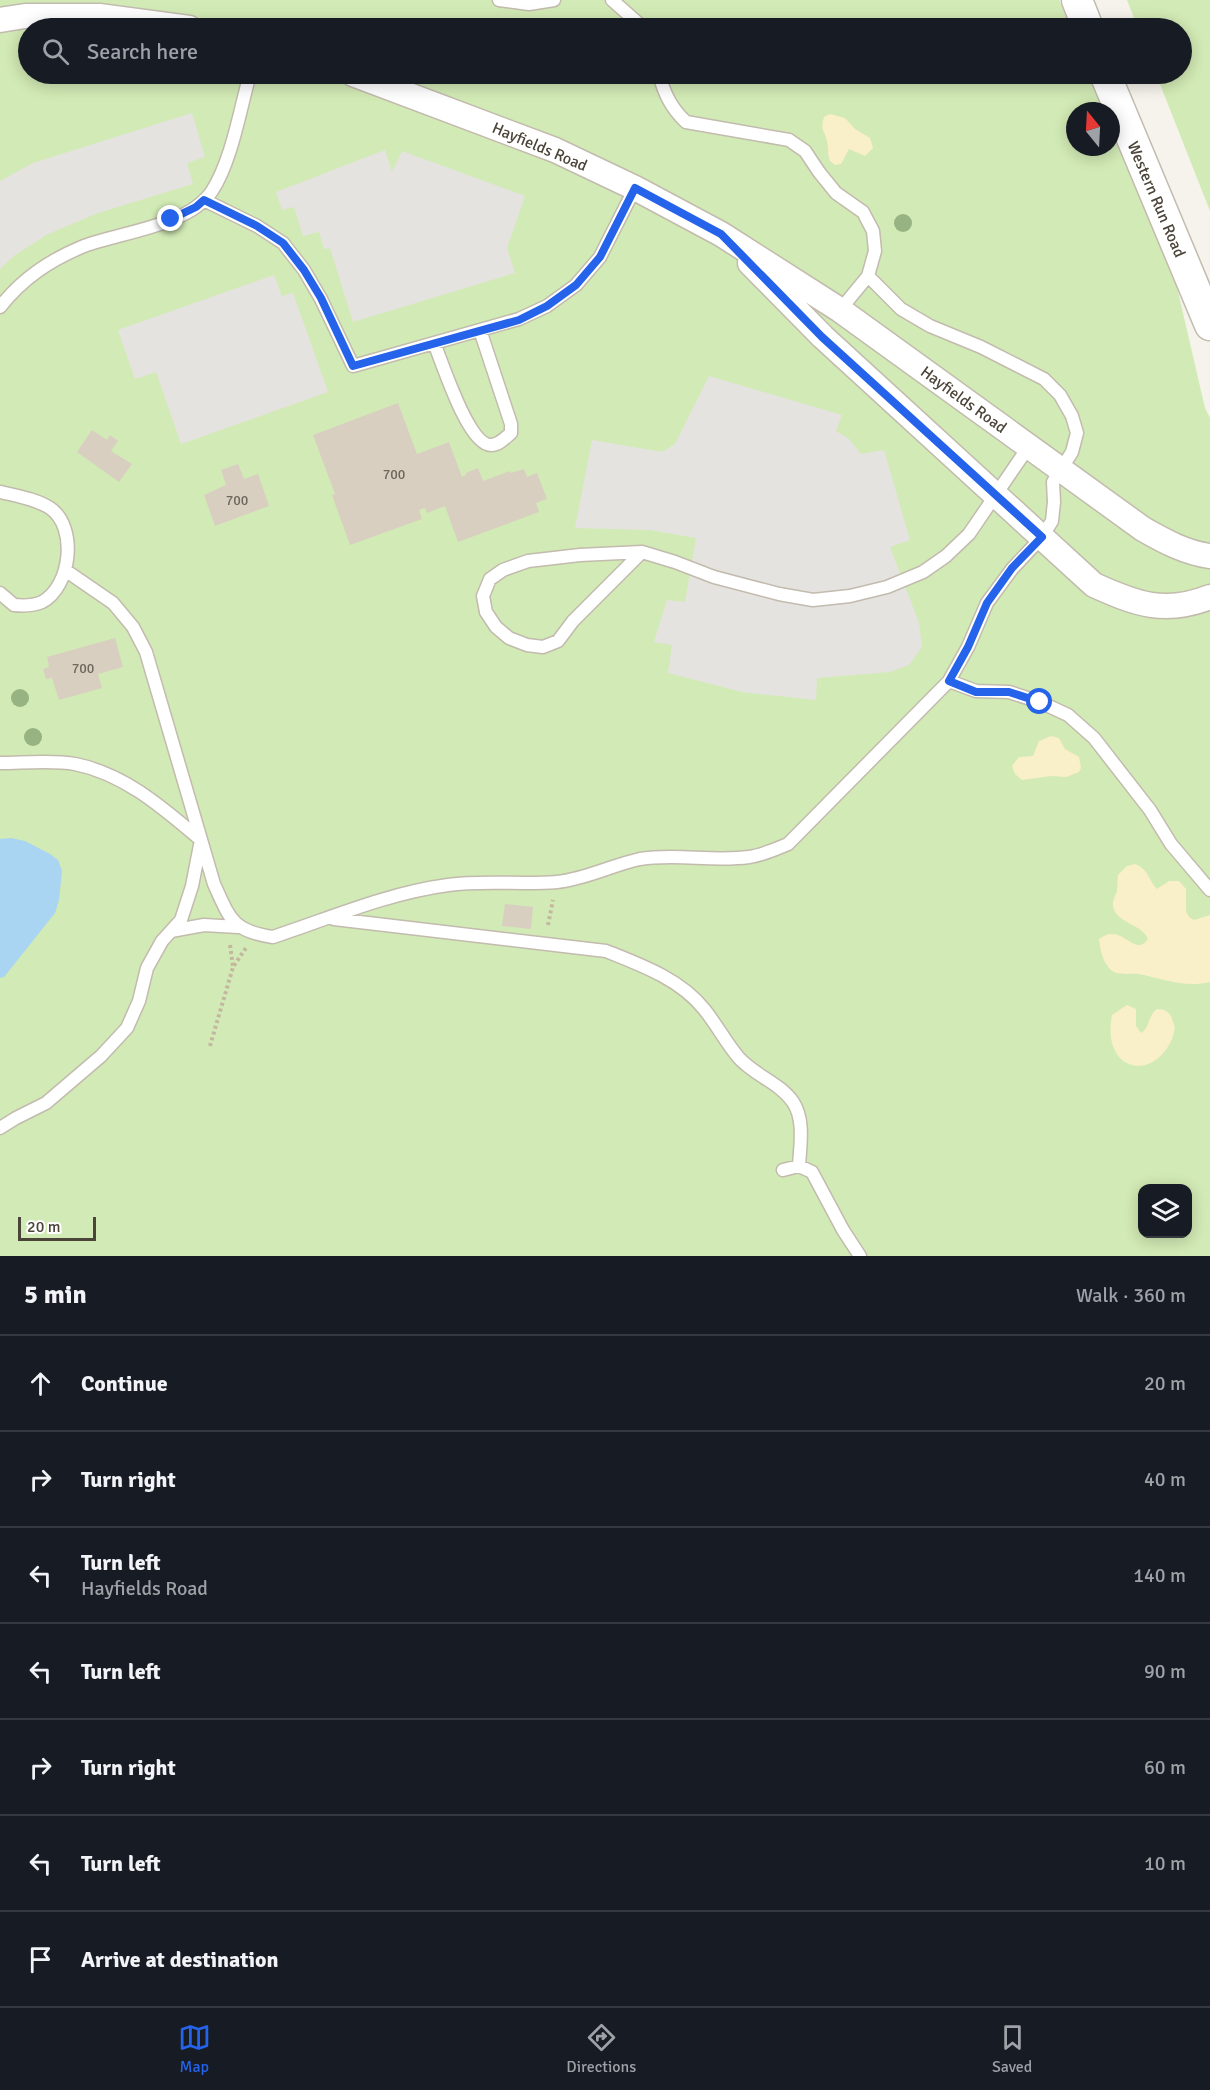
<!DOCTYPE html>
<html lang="en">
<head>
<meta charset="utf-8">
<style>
	body { margin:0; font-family:Signika,sans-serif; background:#20242c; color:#f1f3f6 }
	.controls { position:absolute; right:18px; bottom:18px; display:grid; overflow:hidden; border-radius:12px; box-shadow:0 3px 15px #0003 }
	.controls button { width:54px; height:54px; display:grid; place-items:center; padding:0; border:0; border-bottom:2px solid #363941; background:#171b24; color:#f1f3f6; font:30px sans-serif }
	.compass { position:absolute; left:1066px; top:102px; width:54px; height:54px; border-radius:50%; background:#171b24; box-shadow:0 3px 15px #0003; rotate:342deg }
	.scale { position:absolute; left:18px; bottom:15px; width:78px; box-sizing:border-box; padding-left:6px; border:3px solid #4b4439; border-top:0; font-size:16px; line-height:21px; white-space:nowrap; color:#4b4439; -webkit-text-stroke:4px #fff; paint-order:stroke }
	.stop { position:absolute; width:18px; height:18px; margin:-14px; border:4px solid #2563eb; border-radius:50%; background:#fff }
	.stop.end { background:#2563eb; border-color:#fff; box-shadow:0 2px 6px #0008 }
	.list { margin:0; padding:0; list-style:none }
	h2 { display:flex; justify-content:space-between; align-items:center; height:78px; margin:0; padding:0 24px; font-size:26px }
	h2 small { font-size:20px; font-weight:400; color:#9ea1a6 }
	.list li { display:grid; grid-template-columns:39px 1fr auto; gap:18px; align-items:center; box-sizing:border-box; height:96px; padding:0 24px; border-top:2px solid #363941 }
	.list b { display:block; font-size:22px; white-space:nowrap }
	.list p { margin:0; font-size:20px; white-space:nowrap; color:#9ea1a6 }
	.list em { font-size:20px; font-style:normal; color:#9ea1a6 }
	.icon { flex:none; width:33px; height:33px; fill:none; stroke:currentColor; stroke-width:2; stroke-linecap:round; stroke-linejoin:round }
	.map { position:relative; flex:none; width:1210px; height:1256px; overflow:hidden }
	.search { position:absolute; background:#171b24; box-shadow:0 3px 15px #0003; left:18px; right:18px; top:18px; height:66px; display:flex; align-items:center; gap:15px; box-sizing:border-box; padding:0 21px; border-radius:33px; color:#9ea1a6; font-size:22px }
	.sheet { height:750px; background:#171b24 }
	nav { display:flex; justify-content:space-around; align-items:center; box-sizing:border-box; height:84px; border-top:2px solid #363941; background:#171b24; font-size:16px; color:#9ea1a6 }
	nav a { display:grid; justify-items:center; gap:3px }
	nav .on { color:#2563eb }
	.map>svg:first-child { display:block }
</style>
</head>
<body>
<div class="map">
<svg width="1210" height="1256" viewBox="0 0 1210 1256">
	<rect width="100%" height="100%" fill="#f6f3ec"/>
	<path fill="#d2eab5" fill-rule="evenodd" d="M0,0H1059L1071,28H28V74H1090L1108,111H1075V147H1111V117L1173,270L1205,408L1210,418V1256H0ZM1142,1188H1188V1234H1142Z
		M1127,0H1210V211L1156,74H1182V28H1138Z"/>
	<path fill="#f9efc9" d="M830,114L845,118L855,129L870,138L873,148L865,156L849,149L841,164L835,165L830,161C827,154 829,147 827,141C824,129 820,131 824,117Z
		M1051,736L1059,738L1065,749L1079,757L1081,768L1079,772L1066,777L1051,776L1022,780L1015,774L1012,766L1019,757L1033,756L1039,741Z
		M1135,864C1149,869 1148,880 1157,889L1169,881H1179L1186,889V911L1189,917L1194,920L1210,915V982C1185,988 1163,979 1139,974C1130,973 1119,976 1111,970C1103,963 1100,950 1099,939C1123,921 1133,959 1148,939C1142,923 1112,923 1113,903C1113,898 1117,894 1117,889C1118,885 1117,880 1118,875L1127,866Z
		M1127,1005L1136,1009V1026L1141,1033C1150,1028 1148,1015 1157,1009C1166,1009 1171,1013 1173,1022C1176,1029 1174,1032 1172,1039C1152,1084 1101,1070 1112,1015Z"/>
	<path fill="#e5e3e0" d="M192,113L205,157L187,163L193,184L98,213L48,234L15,255L0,269V181L33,163Z
		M385,150L392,172L402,151L525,196L507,248L515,273L353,322L330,248L324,249L319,232L303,236L294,207L282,210L276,192Z
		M274,275L282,296L293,293L328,392L181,444L156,372L135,379L118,330Z
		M709,376L842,415L836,431L849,439L861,454L884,450L910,540L890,547L919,623L922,647L909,665L890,672L817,678L816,700L742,692L668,673L672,645L654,642L667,600L685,602L696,538L650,530L575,528L592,440L662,452L675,444Z"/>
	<path fill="#a9d4f2" d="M11,838L25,841L50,854L58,860L62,871L59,900L55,913L4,977L0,978V839Z"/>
	<path fill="#d8cfc1" d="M398,403L417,454L449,442L462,477L466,475V473L478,468L483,481L510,471L511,473L524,469L527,477L537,473L547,499L536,503L539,512L458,542L445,506L427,513L425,508L419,510L422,519L350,545L332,495L335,494L313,435Z
		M92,430L107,440L110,435L118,441L111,451L132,464L119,482L77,452Z
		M238,464L244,479L258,474L269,506L215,526L204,495L226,485L221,470Z
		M115,638L123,667L98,674L102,688L59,700L52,678L46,679L43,669L49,667L47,657Z
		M505,904L533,907L531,929L502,926Z"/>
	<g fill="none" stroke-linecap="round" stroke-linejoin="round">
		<g stroke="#c2bbae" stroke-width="15">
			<path id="service" d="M499,0L529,4L554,0
				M612,0L638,23L640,28
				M659,74C664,93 671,108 686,122L789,140L805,151L819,172L836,193L863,212L873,231L875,251L868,276L840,310
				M204,200L257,226L283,243L304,270L321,299L353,366L519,319L547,306L576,285L600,257L635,188
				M0,307C23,278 50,260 84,246C121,232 189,226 212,191C232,160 240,109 250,74
				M434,343C443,364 468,445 491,445C499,445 505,438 511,433V424L480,330
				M642,552L573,621L558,641L543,647L527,645L509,638L496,627L486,612L483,596L490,579L503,570L528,561L580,555L642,552L675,562L714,577L779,594L813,600L850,596L887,587L923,572L946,556L969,534L1029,446
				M65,570L113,603L133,627L146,652L214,884C230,919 232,931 273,937C330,918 388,893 448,885C483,880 521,885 557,882C586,879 612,865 640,859C676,853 713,862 749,857C763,855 776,849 788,844L949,681L968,647L987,603L1012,569L1042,537L1052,521L1054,502L1053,482L1072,452L1077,433L1072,416L1060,395L1044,379L981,347L930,326L901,309L868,276
				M0,593L14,605C24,606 33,606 42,602C71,587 78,527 50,508C36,499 17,496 1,492
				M949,681L976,691L1009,692L1040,702L1068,715L1094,738L1150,810L1171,844L1210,890
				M0,763C22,763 54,760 75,764C125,774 163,808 201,840L192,886L181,920L162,941L147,968L139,1001L127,1028L101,1056L46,1103L16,1118L0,1128
				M334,919L606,951C641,965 680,979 704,1009C717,1025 726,1043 739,1058C754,1075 780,1083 793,1102C805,1120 800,1146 799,1166
				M171,931L204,925L238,927
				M783,1170L799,1166L812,1172L843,1230L860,1256"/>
		</g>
		<g stroke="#c2bbae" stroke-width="27">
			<path id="minor" d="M0,20L25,16H99L189,28
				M353,74L555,150L635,188L721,234L840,310L1143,529C1164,541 1186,553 1210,556
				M750,263L823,337L1094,585C1136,604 1165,615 1210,597"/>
		</g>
		<g stroke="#c2bbae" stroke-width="33">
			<path id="tertiary" d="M1077,0L1088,28
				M1105,74L1210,325"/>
		</g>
		<path stroke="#c4b79f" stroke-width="4" stroke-dasharray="3 3" stroke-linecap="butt" d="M548,925L553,900
			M230,945L233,967
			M210,1046L233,967L246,948"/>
		<use href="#service" stroke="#fff" stroke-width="12"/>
		<use href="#minor" stroke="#fff" stroke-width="24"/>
		<use href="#tertiary" stroke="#fff" stroke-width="30"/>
	</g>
	<g fill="#97b381">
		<circle cx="903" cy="223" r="9"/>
		<circle cx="20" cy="698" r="9"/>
		<circle cx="33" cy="737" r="9"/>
	</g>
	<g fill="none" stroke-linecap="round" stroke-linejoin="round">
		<path stroke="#2563eb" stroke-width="8" d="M171,219L196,207L204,200L257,226L283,243L304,270L321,298L353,366L519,320L547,306L576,285L600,257L635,188L721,234L822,337L1042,537L1012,568L987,603L968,647L949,681L976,692H1009L1040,702"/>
	</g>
	<g text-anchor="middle" stroke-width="4.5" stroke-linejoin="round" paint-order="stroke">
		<g font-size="14" fill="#6e675b">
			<text x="394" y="479">700</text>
			<text x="237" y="505">700</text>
			<text x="83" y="673">700</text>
		</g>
		<g font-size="16" fill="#4b4439" stroke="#fff">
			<text transform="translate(540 146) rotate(23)" y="6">Hayfields Road</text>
			<text transform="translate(1157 199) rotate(67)" y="6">Western Run Road</text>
			<text transform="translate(964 399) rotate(36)" y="6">Hayfields Road</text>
		</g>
	</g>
</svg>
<div class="controls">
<button><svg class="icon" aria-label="layers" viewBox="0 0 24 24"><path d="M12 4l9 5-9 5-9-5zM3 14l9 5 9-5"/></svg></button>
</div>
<svg class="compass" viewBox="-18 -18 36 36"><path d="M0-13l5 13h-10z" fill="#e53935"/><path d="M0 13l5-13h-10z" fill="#9ea1a6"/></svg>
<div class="scale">20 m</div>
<div class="stop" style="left:1040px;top:702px"></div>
<div class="stop end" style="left:171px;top:219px"></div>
<div class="search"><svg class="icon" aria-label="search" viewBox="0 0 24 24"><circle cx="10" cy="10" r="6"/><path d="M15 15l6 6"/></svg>Search here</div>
</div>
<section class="sheet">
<h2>5 min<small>Walk · 360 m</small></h2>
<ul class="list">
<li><svg class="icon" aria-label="ahead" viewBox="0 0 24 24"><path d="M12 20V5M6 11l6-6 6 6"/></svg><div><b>Continue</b></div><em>20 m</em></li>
<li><svg class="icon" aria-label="right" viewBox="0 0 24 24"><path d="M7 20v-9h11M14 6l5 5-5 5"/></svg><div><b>Turn right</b></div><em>40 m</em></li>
<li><svg class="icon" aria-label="left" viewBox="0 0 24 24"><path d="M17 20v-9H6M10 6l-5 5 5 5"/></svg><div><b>Turn left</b><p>Hayfields Road</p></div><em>140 m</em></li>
<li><svg class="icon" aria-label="left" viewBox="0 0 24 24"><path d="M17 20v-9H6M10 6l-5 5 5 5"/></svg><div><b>Turn left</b></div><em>90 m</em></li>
<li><svg class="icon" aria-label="right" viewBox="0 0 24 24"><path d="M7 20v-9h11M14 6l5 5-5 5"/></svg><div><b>Turn right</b></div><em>60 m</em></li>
<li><svg class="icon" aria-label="left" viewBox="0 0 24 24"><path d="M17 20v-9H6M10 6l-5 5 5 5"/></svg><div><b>Turn left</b></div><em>10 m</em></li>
<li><svg class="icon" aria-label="arrive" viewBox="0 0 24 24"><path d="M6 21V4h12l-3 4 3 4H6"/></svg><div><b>Arrive at destination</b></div></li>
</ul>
</section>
<nav>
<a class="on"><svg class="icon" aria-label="map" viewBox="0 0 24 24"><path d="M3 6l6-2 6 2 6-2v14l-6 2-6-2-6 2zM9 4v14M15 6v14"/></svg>Map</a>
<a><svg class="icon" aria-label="directions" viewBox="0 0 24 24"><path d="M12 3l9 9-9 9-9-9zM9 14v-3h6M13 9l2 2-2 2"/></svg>Directions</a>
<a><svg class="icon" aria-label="saved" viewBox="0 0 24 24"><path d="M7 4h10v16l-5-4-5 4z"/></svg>Saved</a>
</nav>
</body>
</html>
